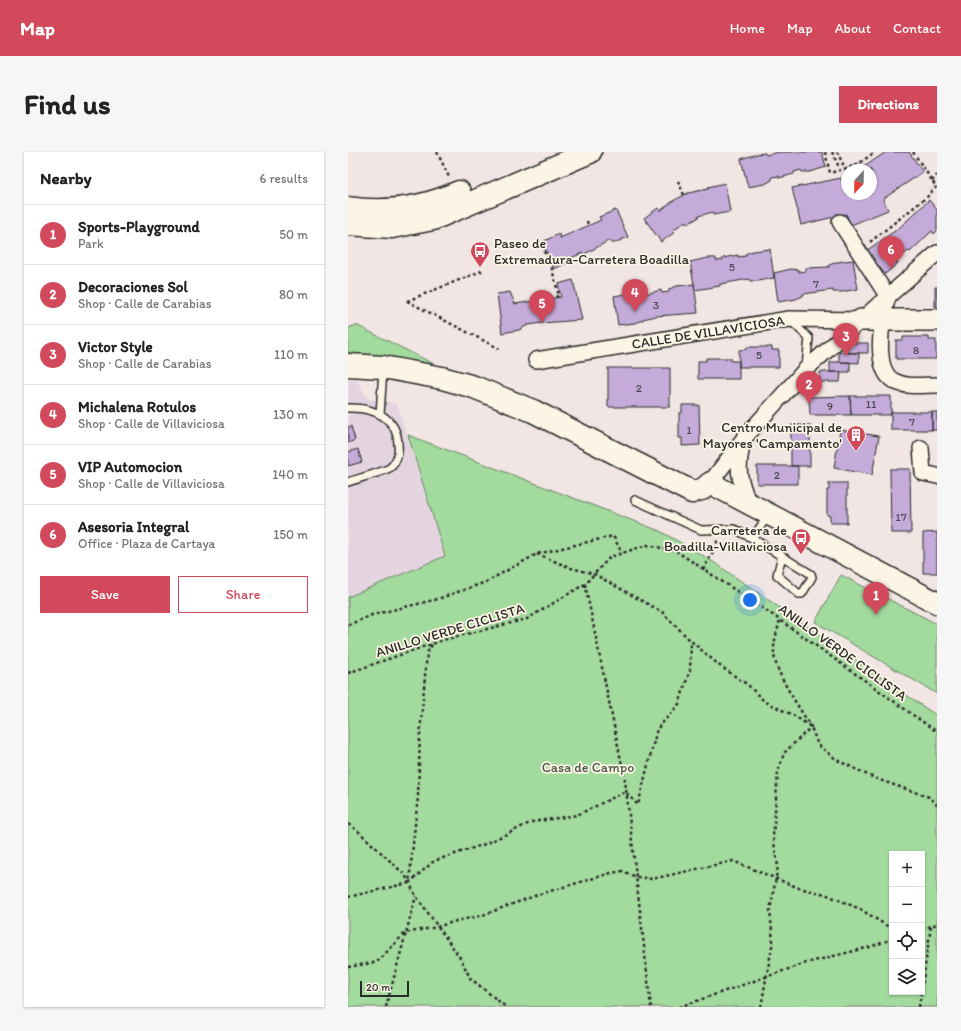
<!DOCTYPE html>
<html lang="en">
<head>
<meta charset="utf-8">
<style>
	body { margin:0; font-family:Itim,sans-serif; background:#f6f6f6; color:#222 }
	.controls { position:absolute; right:12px; bottom:12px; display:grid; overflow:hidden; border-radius:0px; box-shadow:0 1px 3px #0004 }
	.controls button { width:36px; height:36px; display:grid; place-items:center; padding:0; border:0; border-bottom:1px solid #e0e0e0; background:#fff; color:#222; font:20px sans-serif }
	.compass { position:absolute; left:493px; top:12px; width:36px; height:36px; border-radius:50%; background:#fff; box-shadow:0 1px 3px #0004; rotate:202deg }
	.scale { position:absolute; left:12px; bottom:10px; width:49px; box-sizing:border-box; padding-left:4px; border:2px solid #2b2b2b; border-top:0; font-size:11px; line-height:14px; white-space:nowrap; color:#2b2b2b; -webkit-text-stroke:3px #fcf5e5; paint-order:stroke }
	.you { position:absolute; left:402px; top:448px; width:14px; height:14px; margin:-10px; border:3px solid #fff; border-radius:50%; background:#1a73e8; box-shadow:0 0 0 6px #1a73e833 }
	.badge { display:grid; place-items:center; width:26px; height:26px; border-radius:50%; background:#d1495b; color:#fff; font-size:13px; font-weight:700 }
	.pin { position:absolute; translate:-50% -33px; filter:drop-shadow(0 1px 2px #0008) }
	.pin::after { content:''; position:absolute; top:21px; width:14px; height:12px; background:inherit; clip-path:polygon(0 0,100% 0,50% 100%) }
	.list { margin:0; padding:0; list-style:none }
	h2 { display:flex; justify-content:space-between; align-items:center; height:52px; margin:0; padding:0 16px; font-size:17px }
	h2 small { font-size:13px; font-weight:400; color:#767676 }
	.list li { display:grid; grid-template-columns:26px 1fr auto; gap:12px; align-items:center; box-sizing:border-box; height:60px; padding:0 16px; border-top:1px solid #e0e0e0 }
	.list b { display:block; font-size:15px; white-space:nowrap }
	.list p { margin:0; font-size:13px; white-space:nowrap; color:#767676 }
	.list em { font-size:13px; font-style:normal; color:#767676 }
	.actions { display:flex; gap:8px; padding:12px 16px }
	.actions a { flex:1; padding:9px 0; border:1px solid #d1495b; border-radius:0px; text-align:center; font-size:14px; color:#d1495b }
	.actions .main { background:#d1495b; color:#fff }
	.icon { flex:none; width:22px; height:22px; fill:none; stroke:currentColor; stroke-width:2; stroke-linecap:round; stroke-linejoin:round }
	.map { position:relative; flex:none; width:589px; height:855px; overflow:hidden; border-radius:0px }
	header { display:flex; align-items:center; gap:24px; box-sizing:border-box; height:56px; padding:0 20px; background:#d1495b; color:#fff }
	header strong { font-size:19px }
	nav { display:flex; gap:22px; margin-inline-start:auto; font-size:14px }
	.intro { display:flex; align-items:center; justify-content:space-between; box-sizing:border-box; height:96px; padding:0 24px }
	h1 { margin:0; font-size:28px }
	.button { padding:10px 18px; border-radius:0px; background:#d1495b; color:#fff; font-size:14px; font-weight:700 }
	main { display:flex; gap:24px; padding:0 24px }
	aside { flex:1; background:#fff; border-radius:0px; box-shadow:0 1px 3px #0004 }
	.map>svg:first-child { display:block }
</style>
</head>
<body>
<header>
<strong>Map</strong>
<nav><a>Home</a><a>Map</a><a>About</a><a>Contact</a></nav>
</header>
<div class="intro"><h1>Find us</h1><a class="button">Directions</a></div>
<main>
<aside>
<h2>Nearby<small>6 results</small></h2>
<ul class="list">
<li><span class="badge">1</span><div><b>Sports-Playground</b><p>Park</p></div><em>50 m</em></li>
<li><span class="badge">2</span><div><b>Decoraciones Sol</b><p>Shop · Calle de Carabias</p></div><em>80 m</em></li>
<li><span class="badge">3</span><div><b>Victor Style</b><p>Shop · Calle de Carabias</p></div><em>110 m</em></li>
<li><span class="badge">4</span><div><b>Michalena Rotulos</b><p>Shop · Calle de Villaviciosa</p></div><em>130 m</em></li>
<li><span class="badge">5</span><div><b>VIP Automocion</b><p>Shop · Calle de Villaviciosa</p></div><em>140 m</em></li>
<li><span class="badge">6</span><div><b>Asesoria Integral</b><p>Office · Plaza de Cartaya</p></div><em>150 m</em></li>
</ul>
<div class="actions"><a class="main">Save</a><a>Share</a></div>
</aside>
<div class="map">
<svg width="589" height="855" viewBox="0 0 589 855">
	<rect width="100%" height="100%" fill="#f1e6e3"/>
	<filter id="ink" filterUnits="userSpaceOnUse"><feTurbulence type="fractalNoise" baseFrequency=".025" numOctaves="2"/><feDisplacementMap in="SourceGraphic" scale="8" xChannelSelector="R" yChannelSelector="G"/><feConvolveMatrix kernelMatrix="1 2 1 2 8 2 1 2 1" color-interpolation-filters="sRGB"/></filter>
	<g filter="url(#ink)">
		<path fill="#e4d4e0" d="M0,227H8L20,247L49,252L97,404L0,445Z"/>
		<path fill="#a3da9e" stroke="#678264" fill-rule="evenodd" d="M8,173L114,226L0,206V176Z
			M60,283L312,379L361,407L589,564V855H0V445L97,404ZM544,702H574V840H544Z
			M493,423L589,472V542L467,470Z"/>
		<path fill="#c4abd9" stroke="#2b2b2b" d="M431,0H474L478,15L462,20H454L453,18L446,20V22L431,26V24L424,25V28L417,32L400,35L393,7L409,2L417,1L418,3Z
			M538,0H561L575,20L535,47L540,58L503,73L498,62L453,73L444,36L493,26L495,36L499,34V42H523V18L513,17Z
			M377,31L382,60L365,63V60L350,64V66L339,72L338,69L325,78L327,80L313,90L296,66L310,56L312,59L325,49L340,41L360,37V35Z
			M581,48L589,58V79L586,82L584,79L562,100L560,99L548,109L550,111L537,122L518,99L551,76Z
			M268,58L280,85L264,92L262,88L235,103V101L220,107L221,110L206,117L194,90L211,82L212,86L253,68L251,65Z
			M422,97L426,126L410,129H402L401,127L372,132V134L347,138L342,110L359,106H368V109L375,108V106L390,103V105L398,104L397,102L405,99Z
			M505,108L510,137L493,140H485V138L455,142V144L448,147L430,150L426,121L443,117L451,118V120L458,119V116L481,115V113L489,110Z
			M225,128L234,168L194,171L180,173L171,178L154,181L149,142L162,140L167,152L213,145L210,132Z
			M346,132L350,161L308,164L295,167V168L287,171L270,173L266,144L283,141L291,142V144L313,138L314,141L321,140V137L329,134Z
			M587,135H589V155H587Z
			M555,185H581V188H588V207H548V188H555Z
			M501,191H520V201H500Z
			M399,195H424V198H431V215H391V198L399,197Z
			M491,200L511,201V211L491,210Z
			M358,206H383V209H391V227H350V209H358Z
			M482,210H502V220H482Z
			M260,216H322V255H260Z
			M472,220H493L492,230H472Z
			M502,244H543V263H503Z
			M502,244L503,263H462L461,245Z
			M334,253H351L352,293L334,294V286H331V261H334Z
			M543,260H584V278H543Z
			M584,260H589V278H584Z
			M443,273H462V314H443Z
			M3,274L7,288L0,291V275Z
			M492,278L531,284L524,323L486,316Z
			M10,297L14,310L0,314V300Z
			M409,314H450V332H409Z
			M542,317H562L563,381H543Z
			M481,331H499V371H482V364L479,363V338H481Z
			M589,380V421H575V381Z"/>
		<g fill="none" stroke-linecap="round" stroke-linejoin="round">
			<g stroke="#2b2b2b" stroke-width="10">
				<path id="lane" d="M443,169L461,186L458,214
					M0,256C25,255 49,265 50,292C51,301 50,308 43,315C39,319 8,327 0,330
					M32,262L35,218
					M287,348L353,378L386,377L404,386L421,363
					M404,386L463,422L464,425L454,442H451L429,423L434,404"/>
			</g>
			<g stroke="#2b2b2b" stroke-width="18">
				<path id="street" d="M492,70L540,145C534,165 524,217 546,229C559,236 575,233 589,233
					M188,208L441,167L513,168
					M395,291C388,316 391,328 401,352
					M573,296L575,321L589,324
					M362,331L397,285L458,217L589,101"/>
			</g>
			<g stroke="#2b2b2b" stroke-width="24">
				<path id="secondary" d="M513,168H589
					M344,340L355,337L362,331L589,451"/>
			</g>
			<g stroke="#2b2b2b" stroke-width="25">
				<path id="highway" d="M0,56C39,62 75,56 111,40
					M0,72L44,75L85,67L242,0
					M0,213L35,215L94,226L126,235L185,259L344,340"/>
			</g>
			<path stroke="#2b2b2b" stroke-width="2.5" stroke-dasharray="3 3" stroke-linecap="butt" d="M89,0L101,25
				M477,0L482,21L509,13L527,0
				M484,0L490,13L495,12L489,0
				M565,0L589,36
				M330,29L336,43
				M584,29L589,23
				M239,69L240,73
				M522,90L579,45L588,35
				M59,149L152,197
				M59,149L136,118
				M190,149L211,144L204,117L192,90
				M189,402L223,416L246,422L314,460L343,489L372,514L400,533L417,550L445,563L463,575L470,593L489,608L526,626L581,645L589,653
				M355,418L369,392V388
				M237,432L277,628L303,855
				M0,473L24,463L90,447L138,430L189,402L265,384L274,401
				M0,521L95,488L179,467L237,432L262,405L299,393L328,399L422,461L589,580
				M0,672L9,678L57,723L68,744L113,807L122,826L158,855
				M61,731L86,709L137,692L184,670L229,663L277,640L290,653L309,577L331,552L342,518L343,490
				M0,745L61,731L70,644L72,582L79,501L85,491
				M574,777L583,774
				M0,815L29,810L57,781L89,775L108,769L132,764L192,742L263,721L275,719L288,725L304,727L385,709L451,736L477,742L512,757L544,777
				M38,855L68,744
				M331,855L458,811L522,795L544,787
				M413,855L425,789L422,759L430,714L425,685L430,620L436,601L463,575C452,556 427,522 426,501C425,490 430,478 432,467
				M571,855L583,774L589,772"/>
			<use href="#lane" stroke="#fcf5e5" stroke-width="7"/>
			<use href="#street" stroke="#fcf5e5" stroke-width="15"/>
			<use href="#secondary" stroke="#fcf5e5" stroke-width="21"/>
			<use href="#highway" stroke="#fcf5e5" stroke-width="22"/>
		</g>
	</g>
	<defs>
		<g id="bus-pin" transform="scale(1)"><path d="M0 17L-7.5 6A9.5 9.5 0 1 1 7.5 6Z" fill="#d1495b" stroke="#fcf5e5"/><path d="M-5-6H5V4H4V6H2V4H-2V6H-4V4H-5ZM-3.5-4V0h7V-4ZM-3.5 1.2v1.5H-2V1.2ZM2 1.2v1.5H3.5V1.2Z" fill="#fff"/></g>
		<g id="building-pin" transform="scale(1)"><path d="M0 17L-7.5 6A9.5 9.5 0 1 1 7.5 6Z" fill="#d1495b" stroke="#fcf5e5"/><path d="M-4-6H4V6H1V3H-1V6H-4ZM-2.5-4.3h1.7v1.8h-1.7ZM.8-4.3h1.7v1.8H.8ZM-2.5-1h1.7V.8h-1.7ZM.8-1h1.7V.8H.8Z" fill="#fff"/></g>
	</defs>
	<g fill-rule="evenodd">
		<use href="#bus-pin" x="132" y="99"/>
		<use href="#building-pin" x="508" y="283"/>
		<use href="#bus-pin" x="453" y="386"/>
	</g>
	<g text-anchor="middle" stroke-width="3.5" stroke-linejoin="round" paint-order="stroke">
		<g font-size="12" fill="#514b56">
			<text x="384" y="119">5</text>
			<text x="468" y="136">7</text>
			<text x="308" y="157">3</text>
			<text x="568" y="202">8</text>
			<text x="411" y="207">5</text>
			<text x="291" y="240">2</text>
			<text x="523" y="256">11</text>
			<text x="482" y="258">9</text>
			<text x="564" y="274">7</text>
			<text x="341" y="282">1</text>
			<text x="429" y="327">2</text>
			<text x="553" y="369">17</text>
		</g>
		<g font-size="14" fill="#2b2b2b" stroke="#fcf5e5" text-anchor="end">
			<text x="146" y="96" text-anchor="start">Paseo de<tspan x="146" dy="16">Extremadura-Carretera Boadilla</tspan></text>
			<text x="494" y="280">Centro Municipal de<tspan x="494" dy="16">Mayores 'Campamento'</tspan></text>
			<text x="439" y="383">Carretera de<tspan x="439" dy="16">Boadilla-Villaviciosa</tspan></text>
		</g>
		<g font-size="14" fill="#2b2b2b" stroke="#fcf5e5">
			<text transform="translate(360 180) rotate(-9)" y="5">CALLE DE VILLAVICIOSA</text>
			<text transform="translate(102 478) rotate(-17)" y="5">ANILLO VERDE CICLISTA</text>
			<text transform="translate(495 500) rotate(36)" y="5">ANILLO VERDE CICLISTA</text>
		</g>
		<g font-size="14" fill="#495748" stroke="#fcf5e5">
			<text x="240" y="620">Casa de Campo</text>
		</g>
	</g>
</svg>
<div class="controls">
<button>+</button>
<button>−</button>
<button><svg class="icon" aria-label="locate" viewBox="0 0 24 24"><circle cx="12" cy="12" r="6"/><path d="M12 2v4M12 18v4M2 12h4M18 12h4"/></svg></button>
<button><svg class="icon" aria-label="layers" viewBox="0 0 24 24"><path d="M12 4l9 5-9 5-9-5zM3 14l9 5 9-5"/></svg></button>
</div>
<svg class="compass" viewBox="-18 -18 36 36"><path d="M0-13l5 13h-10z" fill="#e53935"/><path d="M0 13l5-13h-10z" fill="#767676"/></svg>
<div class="scale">20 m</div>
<div class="you"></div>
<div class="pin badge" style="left:528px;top:463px">1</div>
<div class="pin badge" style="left:461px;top:252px">2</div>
<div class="pin badge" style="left:498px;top:204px">3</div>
<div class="pin badge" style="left:287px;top:160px">4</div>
<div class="pin badge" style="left:194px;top:171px">5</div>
<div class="pin badge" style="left:543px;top:117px">6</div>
</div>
</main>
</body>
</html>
